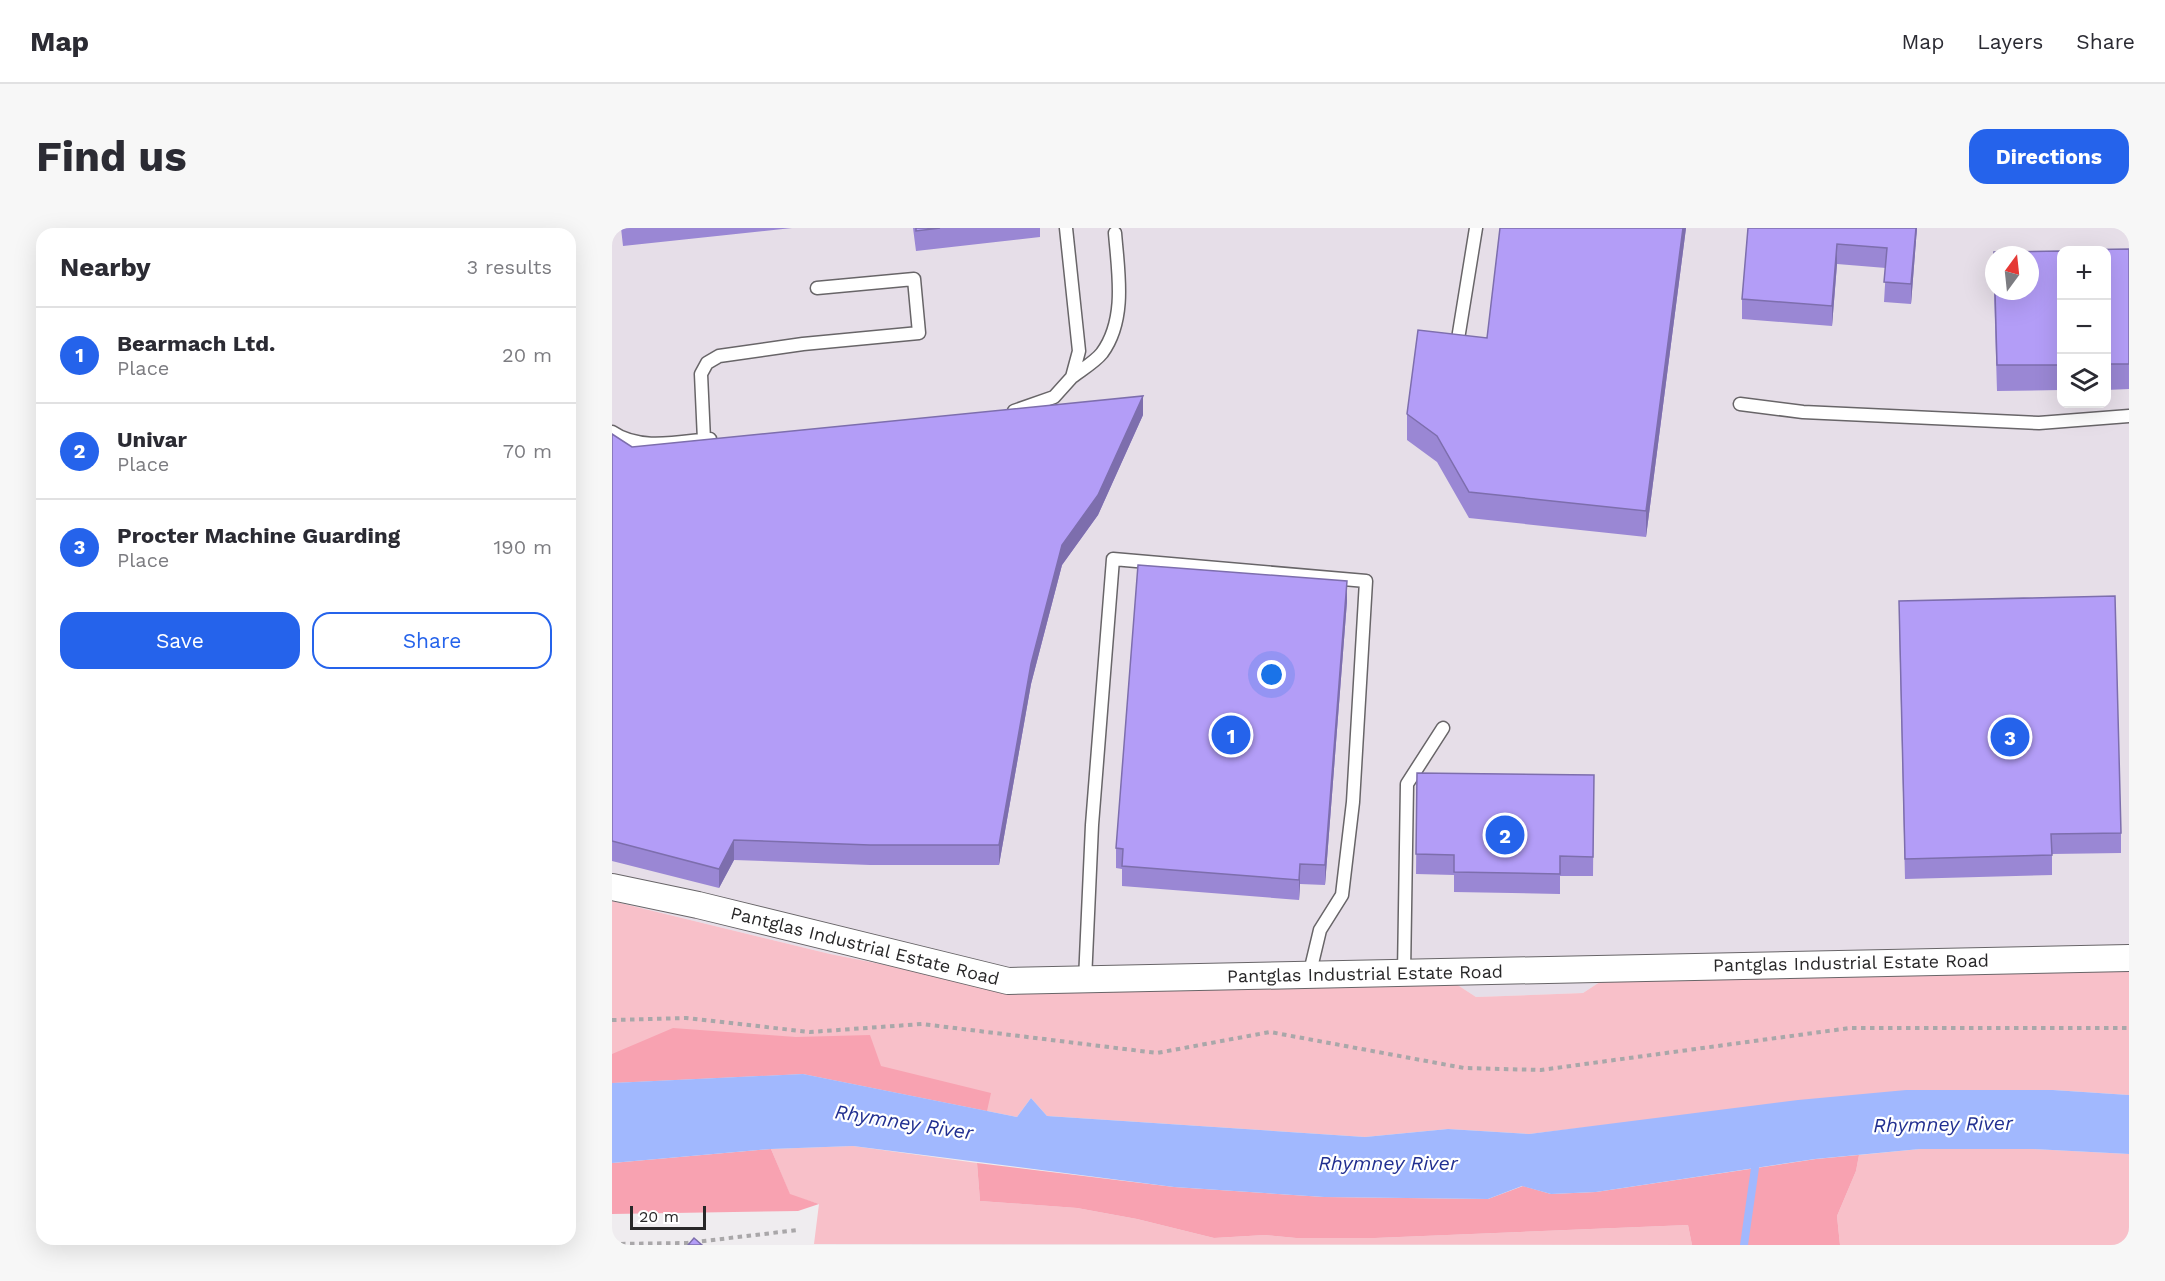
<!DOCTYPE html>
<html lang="en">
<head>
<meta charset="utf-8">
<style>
	body { margin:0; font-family:"Work Sans",sans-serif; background:#f7f7f7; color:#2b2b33 }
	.controls { position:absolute; right:18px; top:18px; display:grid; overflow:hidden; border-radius:12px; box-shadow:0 6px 24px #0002 }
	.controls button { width:54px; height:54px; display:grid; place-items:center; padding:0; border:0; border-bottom:2px solid #e1e1e2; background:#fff; color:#2b2b33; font:30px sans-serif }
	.compass { position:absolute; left:1373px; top:18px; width:54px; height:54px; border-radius:50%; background:#fff; box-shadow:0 6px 24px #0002; rotate:15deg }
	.scale { position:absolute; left:18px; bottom:15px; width:76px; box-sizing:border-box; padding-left:6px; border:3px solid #282728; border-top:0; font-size:16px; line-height:21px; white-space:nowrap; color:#282728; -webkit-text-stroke:4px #fff; paint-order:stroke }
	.you { position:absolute; left:660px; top:447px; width:21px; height:21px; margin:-15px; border:4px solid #fff; border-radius:50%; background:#1a73e8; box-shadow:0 0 0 9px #1a73e833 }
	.badge { display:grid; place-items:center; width:39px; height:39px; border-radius:50%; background:#2563eb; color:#fff; font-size:20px; font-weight:700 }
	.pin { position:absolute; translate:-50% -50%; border:3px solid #fff; box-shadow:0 2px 6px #0006 }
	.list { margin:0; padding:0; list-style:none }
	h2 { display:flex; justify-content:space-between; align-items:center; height:78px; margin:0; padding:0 24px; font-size:26px }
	h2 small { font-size:20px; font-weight:400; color:#7c7c81 }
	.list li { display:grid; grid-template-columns:39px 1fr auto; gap:18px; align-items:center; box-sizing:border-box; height:96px; padding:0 24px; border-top:2px solid #e1e1e2 }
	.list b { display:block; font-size:22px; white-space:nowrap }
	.list p { margin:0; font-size:20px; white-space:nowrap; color:#7c7c81 }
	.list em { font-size:20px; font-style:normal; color:#7c7c81 }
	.actions { display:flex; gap:12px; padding:18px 24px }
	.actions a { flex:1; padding:14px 0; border:2px solid #2563eb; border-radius:18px; text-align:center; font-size:21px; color:#2563eb }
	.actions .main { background:#2563eb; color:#fff }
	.icon { flex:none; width:33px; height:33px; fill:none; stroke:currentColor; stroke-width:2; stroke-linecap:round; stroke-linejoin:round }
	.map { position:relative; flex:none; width:1517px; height:1017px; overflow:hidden; border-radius:18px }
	header { display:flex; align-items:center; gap:36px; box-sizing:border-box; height:84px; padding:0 30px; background:#fff; border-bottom:2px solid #e1e1e2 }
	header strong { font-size:28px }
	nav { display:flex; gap:33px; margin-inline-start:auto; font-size:21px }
	.intro { display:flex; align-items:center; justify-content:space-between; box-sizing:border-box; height:144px; padding:0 36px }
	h1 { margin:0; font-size:42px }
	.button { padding:15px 27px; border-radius:18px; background:#2563eb; color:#fff; font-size:21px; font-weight:700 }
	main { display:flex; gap:36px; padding:0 36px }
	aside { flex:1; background:#fff; border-radius:18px; box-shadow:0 6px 24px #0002 }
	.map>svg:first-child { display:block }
</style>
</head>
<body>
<header>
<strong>Map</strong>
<nav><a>Map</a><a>Layers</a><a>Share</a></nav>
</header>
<div class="intro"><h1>Find us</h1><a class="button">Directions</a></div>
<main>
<aside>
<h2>Nearby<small>3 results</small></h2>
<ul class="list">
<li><span class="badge">1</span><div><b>Bearmach Ltd.</b><p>Place</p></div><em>20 m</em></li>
<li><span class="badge">2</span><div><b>Univar</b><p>Place</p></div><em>70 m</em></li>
<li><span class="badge">3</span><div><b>Procter Machine Guarding</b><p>Place</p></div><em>190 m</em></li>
</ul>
<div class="actions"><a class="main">Save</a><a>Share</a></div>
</aside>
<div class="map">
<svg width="1517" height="1017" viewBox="0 0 1517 1017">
	<rect width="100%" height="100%" fill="#efecef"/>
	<path fill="#e6dee8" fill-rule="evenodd" d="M0,0H1517V740L997,748L971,765L864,769L841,754L380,758L218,726L0,673ZM1450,22H1494V176H1450ZM1382,27H1418V63H1382Z"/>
	<path fill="#f8c0c9" d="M0,673L218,726L380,758L841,754L864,769L971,765L997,748L1517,740V867L1441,862L1011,895L917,906L836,901L753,909L435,888L419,870L405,889L191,846L0,855Z
		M241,918L365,935L368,973L465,980L525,991L602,1010L653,1007L684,1010H763L1076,997L1080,1017L202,1016L207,976L178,967L159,921Z
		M1308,921H1421L1517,926V1017H1228L1225,988L1244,943L1247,927Z"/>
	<path fill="#f8a2b1" d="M61,800L184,809L258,807L269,838L379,865L375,883L191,846L0,855V826Z
		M159,921L178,966L207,976L186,983L0,986V935Z
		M1247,927L1244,943L1225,988L1228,1017H1080L1076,997L763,1010H684L653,1007L602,1010L525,991L465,980L368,973L365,935L562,959L712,969L876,971L911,958L939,966L984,964L1204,931Z"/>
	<path fill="#a1b8fe" d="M191,846L405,889L419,870L435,888L753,909L836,901L917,906L1186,872L1294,862H1441L1517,867V926L1421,921H1308L1203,931L984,964L939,966L910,958L876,971L712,969L562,959L241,918L159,921L0,935V855Z"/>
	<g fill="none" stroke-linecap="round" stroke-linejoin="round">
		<path stroke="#a1b8fe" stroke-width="8" d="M1132,1017L1143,940"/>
		<g stroke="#686568" stroke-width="15">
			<path id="service" d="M846,111L864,0
				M460,149C469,142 483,134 490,125C515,91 506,43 503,5
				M1128,176L1191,184L1427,195L1517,188
				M402,183L442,169L460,149L467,123L454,0
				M0,204C27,223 66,214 98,211
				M92,212L89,146L95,135L107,128L191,116L307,105L302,51L205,60
				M792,745L795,556L831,500
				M473,752L480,597L501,331L754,353L741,574L730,667L708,702L697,748"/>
		</g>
		<g stroke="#686568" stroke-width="28">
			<path id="minor" d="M0,659L86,677L396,753L1517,730"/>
		</g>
		<path stroke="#a9a7a9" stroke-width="4" stroke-dasharray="4.5 4.5" stroke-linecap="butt" d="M0,792L74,790L198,804L310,796L545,825L658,804L852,840L929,842L1238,800H1517
			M0,1016L75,1015L186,1002"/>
		<use href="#service" stroke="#fff" stroke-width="12"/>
		<use href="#minor" stroke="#fff" stroke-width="26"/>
	</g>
	<path fill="#9a87d4" d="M9,0H180L11,18Z
		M301,0H428V9L304,23Z
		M1074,0L1034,309L857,290L825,234L795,212V186L875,110Z
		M1136,0H1305L1299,76L1272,74L1274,40L1225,36L1220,98L1130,91V71Z
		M1517,21V161L1494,162V22Z
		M1449,23V162L1385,163L1382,63H1418Z
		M531,187L486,287L450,337L419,456L387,637H258L122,632L107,660L0,633V206L20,219Z
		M735,373L713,657L688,656L687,672L510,658V641L504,640V620Z
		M1287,393L1509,605V625L1440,626V647L1293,651Z
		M805,545L982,547L981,648H948V666L842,664V647L804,646Z"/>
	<path fill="#7d6ead" d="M1071,0H1074L1034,309V283Z
		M1304,0H1305L1299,76V56Z
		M1225,16V36L1220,98V78Z
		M531,168V187L486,287L450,337L419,456L387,637V617L419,436L450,317Z
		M735,353V373L713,657V637Z
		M122,612V632L107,660V641Z
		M688,636V656L687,672V652Z"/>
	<path fill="#b39df7" stroke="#7d6ead" stroke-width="1.5" d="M304,0H328L304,3Z
		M888,0H1071L1034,283L857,264L825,208L795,186L806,102L875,110Z
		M1136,0H1304L1299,56L1272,54L1275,20L1225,16L1220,78L1130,71Z
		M1517,21V136H1494V22H1456Z
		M1449,23V137H1385L1383,63H1418V27H1382V24Z
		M531,168L486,267L450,317L419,436L387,617H258L122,612L107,641L0,613V206L20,219Z
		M526,337L735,353L713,637L688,636L687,652L510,638L511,621L504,620Z
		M1503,368L1509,605L1439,606L1440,627L1293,631L1287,373Z
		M805,545L982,547L981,629L948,628V646L842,644V627L804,626Z
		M82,1010L90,1017H76Z"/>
	<g text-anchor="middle" stroke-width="4.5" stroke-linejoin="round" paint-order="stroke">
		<g font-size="18" fill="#282728" stroke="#fff">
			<text transform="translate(253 718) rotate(14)" y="6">Pantglas Industrial Estate Road</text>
			<text transform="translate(1239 735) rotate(-1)" y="6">Pantglas Industrial Estate Road</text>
			<text transform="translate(753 746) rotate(-1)" y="6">Pantglas Industrial Estate Road</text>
		</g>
		<g font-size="20" font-style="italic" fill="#223091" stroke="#fff">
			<text transform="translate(292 894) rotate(9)" y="7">Rhymney River</text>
			<text transform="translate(1331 896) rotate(-1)" y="7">Rhymney River</text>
			<text x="776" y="942">Rhymney River</text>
		</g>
	</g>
</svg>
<div class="controls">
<button>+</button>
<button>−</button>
<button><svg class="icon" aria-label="layers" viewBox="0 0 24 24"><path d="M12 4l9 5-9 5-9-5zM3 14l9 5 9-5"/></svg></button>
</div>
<svg class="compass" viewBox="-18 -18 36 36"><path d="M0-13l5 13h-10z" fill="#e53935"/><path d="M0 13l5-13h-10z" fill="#7c7c81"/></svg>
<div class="scale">20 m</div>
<div class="you"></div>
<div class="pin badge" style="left:619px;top:507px">1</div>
<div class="pin badge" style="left:893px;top:607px">2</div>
<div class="pin badge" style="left:1398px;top:509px">3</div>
</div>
</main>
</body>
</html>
